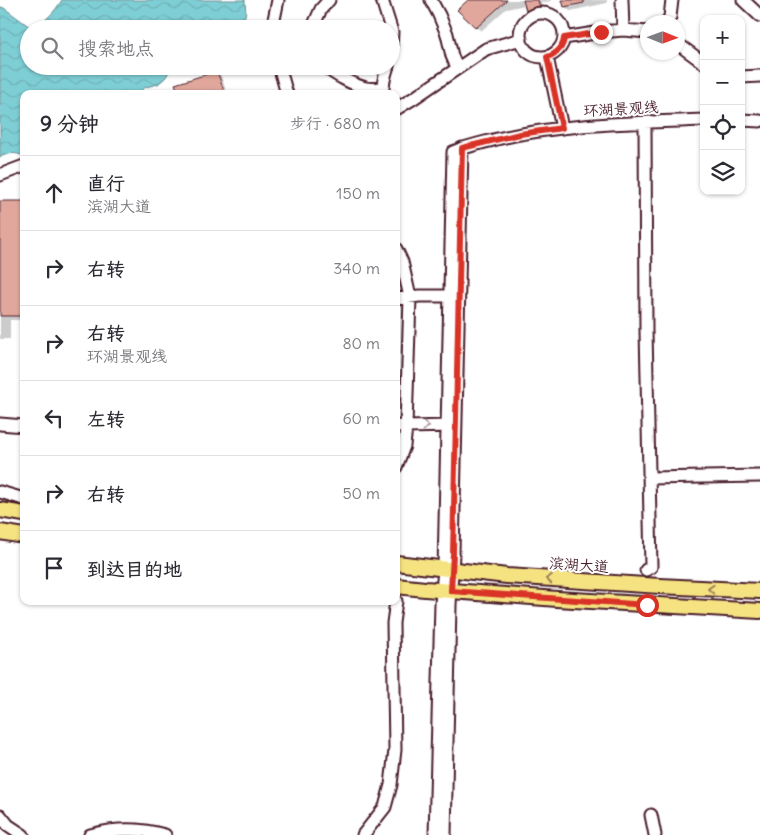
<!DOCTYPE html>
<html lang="zh">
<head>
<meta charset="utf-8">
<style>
	body { margin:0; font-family:Delius,"LXGW WenKai TC",sans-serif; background:#f2f2f3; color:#2b2b33 }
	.controls { position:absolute; right:15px; top:15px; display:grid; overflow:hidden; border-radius:10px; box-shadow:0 1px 4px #0004 }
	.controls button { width:45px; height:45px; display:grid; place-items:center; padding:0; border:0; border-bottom:1px solid #e1e1e2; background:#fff; color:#2b2b33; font:25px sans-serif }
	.compass { position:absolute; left:640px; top:15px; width:45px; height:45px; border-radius:50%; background:#fff; box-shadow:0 1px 4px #0004; rotate:91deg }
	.stop { position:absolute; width:15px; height:15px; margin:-11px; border:4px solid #d93025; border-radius:50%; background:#fff }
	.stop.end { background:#d93025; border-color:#fff; box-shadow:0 1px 5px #0008 }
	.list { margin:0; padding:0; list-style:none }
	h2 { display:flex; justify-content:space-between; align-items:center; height:65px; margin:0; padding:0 20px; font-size:21px }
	h2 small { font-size:16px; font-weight:400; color:#7c7c81 }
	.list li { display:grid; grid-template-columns:32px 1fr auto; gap:15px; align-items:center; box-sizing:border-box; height:75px; padding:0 20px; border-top:1px solid #e1e1e2 }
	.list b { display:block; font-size:19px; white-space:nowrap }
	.list p { margin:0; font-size:16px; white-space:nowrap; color:#7c7c81 }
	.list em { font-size:16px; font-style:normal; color:#7c7c81 }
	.icon { flex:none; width:28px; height:28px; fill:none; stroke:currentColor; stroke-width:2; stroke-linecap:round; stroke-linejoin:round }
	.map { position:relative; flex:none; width:760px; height:835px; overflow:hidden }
	.search { position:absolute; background:#fff; box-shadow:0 1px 4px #0004; left:20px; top:20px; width:380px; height:55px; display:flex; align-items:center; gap:12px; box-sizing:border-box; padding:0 18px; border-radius:28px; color:#7c7c81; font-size:19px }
	.panel { position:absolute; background:#fff; box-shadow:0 1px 4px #0004; left:20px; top:90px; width:380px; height:515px; border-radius:10px }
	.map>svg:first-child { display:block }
</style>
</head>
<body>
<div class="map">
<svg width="760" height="835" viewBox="0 0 760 835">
	<defs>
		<pattern id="water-waves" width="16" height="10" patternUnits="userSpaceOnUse" patternTransform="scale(1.25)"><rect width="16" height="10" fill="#7ecfd5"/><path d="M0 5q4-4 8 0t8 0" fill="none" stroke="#6eb1b7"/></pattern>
	</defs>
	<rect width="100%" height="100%" fill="#fff"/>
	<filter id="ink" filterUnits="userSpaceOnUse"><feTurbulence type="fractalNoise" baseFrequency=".02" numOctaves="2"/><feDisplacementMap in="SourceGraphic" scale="10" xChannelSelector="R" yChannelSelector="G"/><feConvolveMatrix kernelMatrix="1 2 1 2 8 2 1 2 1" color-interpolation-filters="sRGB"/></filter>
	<g filter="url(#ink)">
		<path fill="url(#water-waves)" stroke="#698991" d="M62,0H245C245,6 247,13 244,18C241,22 237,24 235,29H29V66H173L165,78L158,84L146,87L138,92L137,94H24V156C14,152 10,153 0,157V7L4,8L30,27C44,25 55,11 62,0Z"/>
		<path fill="#0003" d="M470,0H551V1L541,3L544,15L533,18L528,14L525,5L506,9L481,31L459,10Z
			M564,0H607V3L570,11L565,7Z
			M217,72L221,76L227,94H180Z
			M0,202H24V320H10V339H0Z"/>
		<path fill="#e1a79c" stroke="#4a1f2b" d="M468,0H507L476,28L457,10Z
			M523,0H538L541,11L527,14Z
			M562,0H584V3L564,7Z
			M217,71L225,94H179L175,84Z
			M0,201H24V316H0Z"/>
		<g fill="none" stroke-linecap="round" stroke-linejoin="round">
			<g stroke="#4a1f2b" stroke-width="15">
				<path id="minor" d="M382,0L392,32L391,49
					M431,0L439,15L447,34L452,56L457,68
					M622,0L623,30
					M743,0L760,16
					M520 35a22 22 0 1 1 44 0a22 22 0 1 1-44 0Z
					M667,22L670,17L672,0
					M272,29L278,0
					M312,29L321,9L329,0
					M564,38L601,32L623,30L648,32
					M678,44L704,63
					M547,57L562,128
					M279,66L287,94
					M325,66C334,75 354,85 366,88C371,89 377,88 383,88
					M741,77L760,76
					M383,94C382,84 385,75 388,66
					M396,109L414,98L486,49L521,39
					M741,120L760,121
					M645,123L646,330L651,567L646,570
					M0,175L24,166
					M396,249L402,262L410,297L406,427L404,446L396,467
					M396,299L419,296H457
					M0,424L24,426
					M396,426L406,427L452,426
					M649,478L760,476
					M0,492L24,499
					M0,815L8,825L23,835
					M651,815L655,835
					M90,835C117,828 138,828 165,835
					M363,835L385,807L391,785L395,750L393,623L396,601
					M435,835L441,604L444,569L453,152C467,146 482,143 497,139C565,123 635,123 704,120
					M445,835L450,605L453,554L462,148"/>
			</g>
			<g stroke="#4a1f2b" stroke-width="18">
				<path id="major" d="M0,510L24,514
					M0,532L24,536
					M396,563L507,576L660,586L760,591
					M396,586L425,589L557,599L760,611"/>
			</g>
			<use href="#minor" stroke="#fff" stroke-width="11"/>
			<use href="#major" stroke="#f5e382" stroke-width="14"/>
		</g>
		<defs><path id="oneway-chevron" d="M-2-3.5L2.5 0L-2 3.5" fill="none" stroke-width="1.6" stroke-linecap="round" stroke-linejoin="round" transform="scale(1.25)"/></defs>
		<use stroke="#ae9aa0" href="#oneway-chevron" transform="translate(426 426) rotate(-1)"/>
		<g stroke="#a08156">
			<use href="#oneway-chevron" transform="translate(549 579) rotate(-176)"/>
			<use href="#oneway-chevron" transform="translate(711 589) rotate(-177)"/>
		</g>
	</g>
	<g fill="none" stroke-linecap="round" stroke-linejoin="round" filter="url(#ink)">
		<path stroke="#d93025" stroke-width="6" d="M601,32L564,38C563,49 556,54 547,57L562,128L520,134L462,148L453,554L451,591L647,605"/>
	</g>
	<g text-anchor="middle" stroke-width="4" stroke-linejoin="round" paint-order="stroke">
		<g font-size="15" fill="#4a1f2b" stroke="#fff">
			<text transform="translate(621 109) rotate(-3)" y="5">环湖景观线</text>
			<text transform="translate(579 565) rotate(4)" y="5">滨湖大道</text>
		</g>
	</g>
</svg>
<div class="controls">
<button>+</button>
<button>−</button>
<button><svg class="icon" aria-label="locate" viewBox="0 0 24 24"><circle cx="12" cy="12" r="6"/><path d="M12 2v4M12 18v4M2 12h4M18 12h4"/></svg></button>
<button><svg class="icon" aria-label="layers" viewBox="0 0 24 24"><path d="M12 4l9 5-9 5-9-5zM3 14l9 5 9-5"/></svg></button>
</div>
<svg class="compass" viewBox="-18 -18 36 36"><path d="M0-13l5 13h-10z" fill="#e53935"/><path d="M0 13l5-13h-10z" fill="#7c7c81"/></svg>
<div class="stop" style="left:647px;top:605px"></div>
<div class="stop end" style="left:601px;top:32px"></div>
<div class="search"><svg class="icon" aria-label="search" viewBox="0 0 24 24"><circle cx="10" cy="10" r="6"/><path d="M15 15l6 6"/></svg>搜索地点</div>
<section class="panel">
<h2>9 分钟<small>步行 · 680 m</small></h2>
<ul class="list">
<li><svg class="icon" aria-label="ahead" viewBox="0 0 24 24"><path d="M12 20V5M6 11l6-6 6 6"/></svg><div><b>直行</b><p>滨湖大道</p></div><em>150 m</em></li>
<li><svg class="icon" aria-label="right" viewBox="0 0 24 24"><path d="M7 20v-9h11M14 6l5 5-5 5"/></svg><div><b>右转</b></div><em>340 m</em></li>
<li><svg class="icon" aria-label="right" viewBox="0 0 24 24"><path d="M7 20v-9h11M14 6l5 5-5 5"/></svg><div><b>右转</b><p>环湖景观线</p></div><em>80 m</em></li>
<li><svg class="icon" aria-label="left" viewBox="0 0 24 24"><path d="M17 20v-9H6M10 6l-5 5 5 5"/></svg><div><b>左转</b></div><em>60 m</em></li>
<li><svg class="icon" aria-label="right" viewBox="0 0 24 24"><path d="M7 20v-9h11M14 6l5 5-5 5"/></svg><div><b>右转</b></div><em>50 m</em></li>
<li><svg class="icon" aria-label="arrive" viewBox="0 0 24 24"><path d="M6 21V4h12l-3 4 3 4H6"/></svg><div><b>到达目的地</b></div></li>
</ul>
</section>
</div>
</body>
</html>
